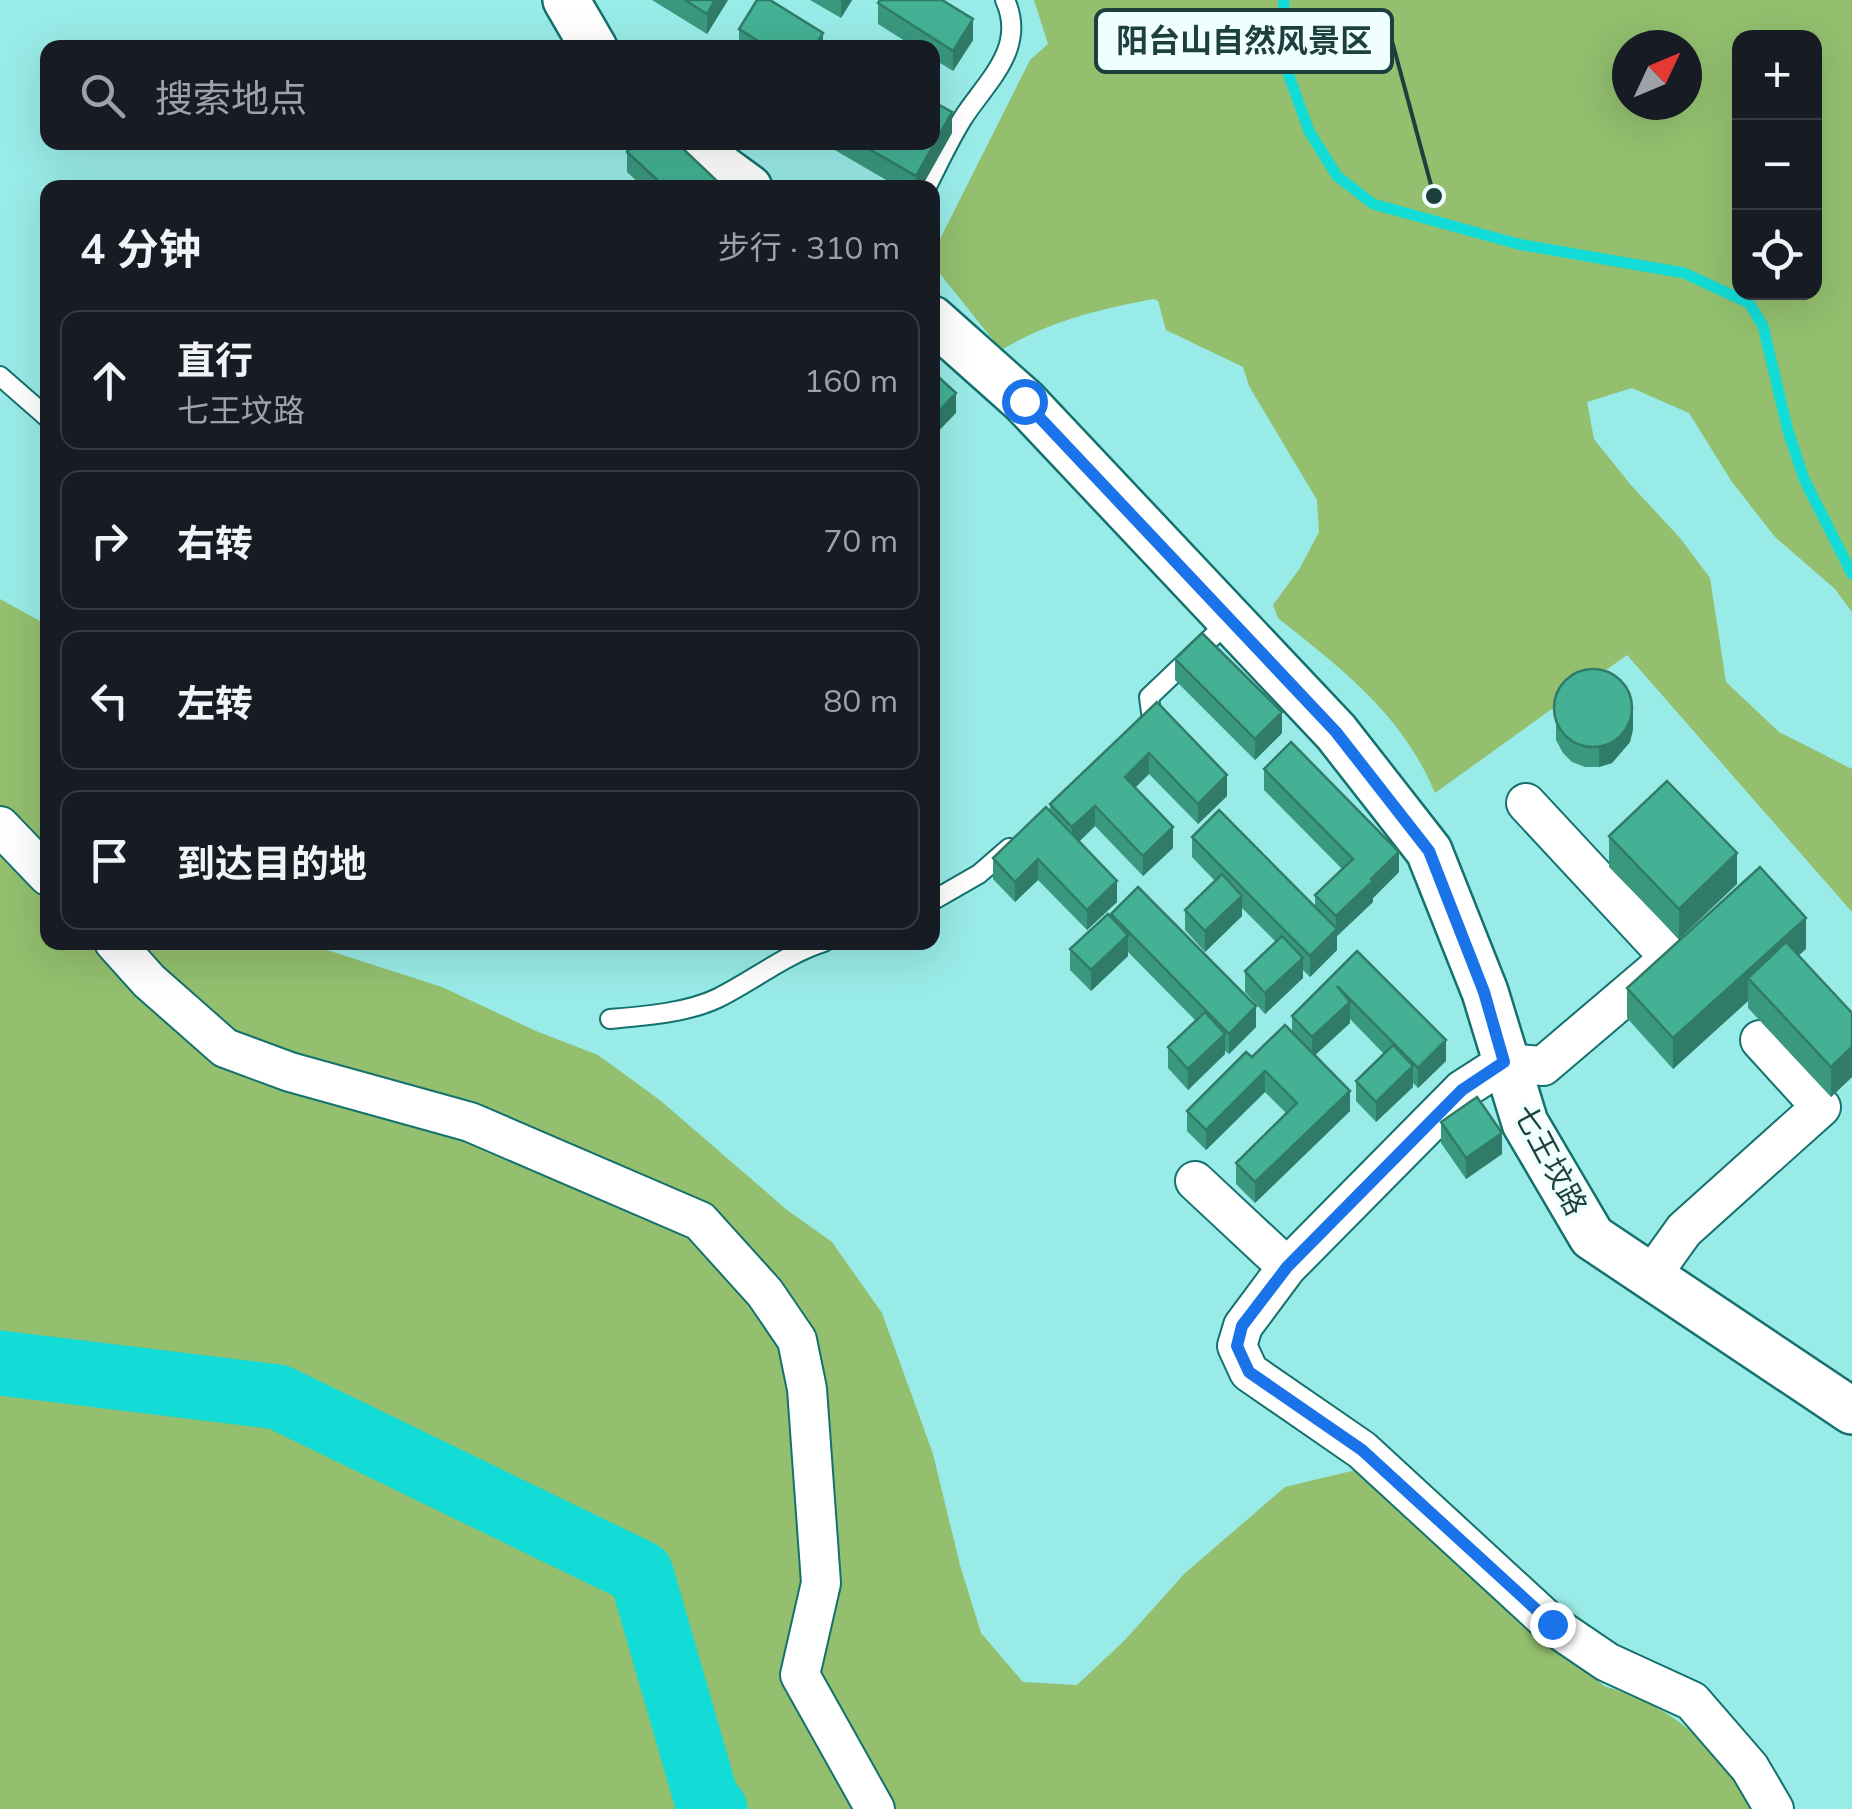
<!DOCTYPE html>
<html lang="zh">
<head>
<meta charset="utf-8">
<style>
	body { margin:0; font-family:Mulish,"Noto Sans SC",sans-serif; background:#20242c; color:#f1f3f6 }
	.controls { position:absolute; right:30px; top:30px; display:grid; overflow:hidden; border-radius:20px; box-shadow:0 10px 40px #0002 }
	.controls button { width:90px; height:90px; display:grid; place-items:center; padding:0; border:0; border-bottom:2px solid #363941; background:#171b24; color:#f1f3f6; font:50px sans-serif }
	.compass { position:absolute; left:1612px; top:30px; width:90px; height:90px; border-radius:50%; background:#171b24; box-shadow:0 10px 40px #0002; rotate:46deg }
	.stop { position:absolute; width:30px; height:30px; margin:-22px; border:8px solid #1a73e8; border-radius:50%; background:#fff }
	.stop.end { background:#1a73e8; border-color:#fff; box-shadow:0 2px 10px #0008 }
	.list { margin:0; padding:0; list-style:none }
	h2 { display:flex; justify-content:space-between; align-items:center; height:130px; margin:0; padding:0 40px; font-size:42px }
	h2 small { font-size:32px; font-weight:400; color:#9ea1a6 }
	.list li { display:grid; grid-template-columns:65px 1fr auto; gap:30px; align-items:center; box-sizing:border-box; height:140px; margin:0 20px 20px; padding:0 20px; border:2px solid #363941; border-radius:20px }
	.list b { display:block; font-size:38px; white-space:nowrap }
	.list p { margin:0; font-size:32px; white-space:nowrap; color:#9ea1a6 }
	.list em { font-size:32px; font-style:normal; color:#9ea1a6 }
	.icon { flex:none; width:55px; height:55px; fill:none; stroke:currentColor; stroke-width:2; stroke-linecap:round; stroke-linejoin:round }
	.map { position:relative; flex:none; width:1852px; height:1809px; overflow:hidden }
	.search { position:absolute; background:#171b24; box-shadow:0 10px 40px #0002; left:40px; top:40px; width:900px; height:110px; display:flex; align-items:center; gap:25px; box-sizing:border-box; padding:0 35px; border-radius:20px; color:#9ea1a6; font-size:38px }
	.panel { position:absolute; background:#171b24; box-shadow:0 10px 40px #0002; left:40px; top:180px; width:900px; height:770px; border-radius:20px }
	.map>svg:first-child { display:block }
</style>
</head>
<body>
<div class="map">
<svg width="1852" height="1809" viewBox="0 0 1852 1809">
	<rect width="100%" height="100%" fill="#99ebe7"/>
	<path fill="#93bf6e" fill-rule="evenodd" d="M1034,0H1852V612L1835,589L1775,537L1732,482L1689,413L1632,388L1587,402L1594,439L1630,484L1680,538L1710,578L1726,682L1779,732L1852,769V912L1627,655L1435,793C1402,714 1343,670 1278,618L1273,605L1300,568L1319,532L1317,500L1249,386L1243,367L1166,330L1158,301L1154,299C1096,310 1053,320 1001,350L933,265L932,255L1030,60L1048,44ZM1740,38H1814V292H1740ZM1627,45H1687V105H1627Z
		M0,599L47,625L48,942L305,943L442,987L536,1031L598,1055L661,1101L787,1210L832,1242L882,1313L933,1454L960,1565L981,1633L1023,1682L1077,1685L1125,1640L1184,1574L1285,1487L1360,1469L1604,1686C1684,1710 1710,1748 1761,1809H0Z"/>
	<g fill="none" stroke-linecap="round" stroke-linejoin="round">
		<path stroke="#13dbd6" stroke-width="11" d="M1284,0L1281,54L1309,131L1337,176L1373,204L1518,244L1684,273L1749,303L1763,326L1788,431L1804,479L1852,574"/>
		<path stroke="#13dbd6" stroke-width="65" d="M0,1363L278,1397L641,1573L707,1801L715,1809"/>
		<g stroke="#13716e" stroke-width="22">
			<path id="service" d="M926,188C938,165 949,140 963,118C987,81 1027,48 1005,0
				M0,376L48,418
				M1144,728L1152,720L1149,697L1228,622
				M932,901L979,874L1009,848
				M610,1019C644,1016 687,1013 718,998C754,980 786,954 824,942"/>
		</g>
		<g stroke="#13716e" stroke-width="42">
			<path id="minor" d="M1526,803L1670,958L1543,1066L1504,1063L1462,1090L1287,1267L1243,1326L1237,1346L1249,1372L1362,1450L1551,1624L1607,1662L1692,1701L1750,1768L1774,1809
				M0,826L48,876
				M114,942L149,981L225,1048L290,1072L470,1122L700,1221L765,1293L797,1340L807,1389L821,1583L800,1675L875,1809
				M1195,1181L1287,1267
				M1651,1276L1684,1230L1821,1107L1760,1040"/>
		</g>
		<g stroke="#13716e" stroke-width="50">
			<path id="tertiary" d="M566,0L594,48
				M686,142L749,188
				M932,319L1024,401L1336,732L1429,851L1485,992L1525,1123L1592,1237L1852,1411"/>
		</g>
		<use href="#service" stroke="#fff" stroke-width="18"/>
		<use href="#minor" stroke="#fff" stroke-width="38"/>
		<use href="#tertiary" stroke="#fff" stroke-width="45"/>
	</g>
	<path fill="#3a987f" d="M652,0H728L707,34Z
		M810,0H852L841,18Z
		M878,3L973,40L953,71L932,58V48H916L878,24Z
		M739,29L823,48H739Z
		M952,133L921,188H900L821,142H932Z
		M627,152L716,188H644L627,172Z
		M1175,659L1282,733L1255,760L1175,680Z
		M1556,694L1633,729L1630,742L1612,763L1599,767H1585L1572,762L1563,753L1556,740Z
		M1157,702L1227,796L1198,824L1149,774L1135,788L1173,848L1143,876L1095,826L1079,842L1117,902L1087,930L1038,880L1015,902L993,879V858L1050,812V804Z
		M1264,769L1399,872L1373,898V902L1337,936V950L1310,977L1303,970V978L1265,1014L1245,992V971L1276,942L1242,908V916L1205,952L1185,930V910L1215,881L1192,857V837L1315,907V895L1342,869L1264,790Z
		M1609,836L1737,884L1679,939L1609,867Z
		M1111,914L1256,1027L1229,1054L1225,1051V1054L1188,1090L1168,1068V1047L1196,1021L1128,952V956L1091,991L1070,970V949L1111,917Z
		M1806,949L1798,955L1852,1013V1077L1831,1097L1748,1008V1001L1673,1069L1627,1018V988Z
		M1357,951L1446,1061L1418,1088L1413,1083V1087L1376,1122L1356,1101V1081L1384,1054L1350,1019V1023L1315,1055L1350,1111L1255,1203L1236,1184V1163L1286,1113L1265,1092L1206,1150L1187,1131V1111L1252,1057L1292,1031V1016Z
		M1441,1122L1502,1154L1466,1179L1441,1143Z"/>
	<path fill="#307c68" d="M715,0H728L707,34V14Z
		M841,0H852L841,18Z
		M973,19V40L953,71V51Z
		M823,33V48H814Z
		M952,112V133L921,188H916V176Z
		M956,393V413L932,438V418Z
		M1633,708V729L1630,742L1612,763L1599,767V747Z
		M1282,712V733L1255,760V739Z
		M1149,753V774L1125,797V777Z
		M1227,775V796L1198,824V804Z
		M1095,806V826L1072,848V827Z
		M1173,827V848L1143,876V856Z
		M1399,852V872L1373,898V902L1337,936V950L1310,977V956L1336,930V916Z
		M1737,853V884L1679,939V909Z
		M1038,859V880L1015,902V882Z
		M1117,881V902L1087,930V910Z
		M1242,896V916L1205,952V931Z
		M1806,918V949L1760,990L1748,978V1001L1673,1069V1038Z
		M1128,935V956L1091,991V970Z
		M1303,958V978L1265,1014V993Z
		M1350,1002V1023L1312,1058V1037Z
		M1256,1006V1027L1229,1054V1034Z
		M1225,1034V1054L1188,1090V1069Z
		M1446,1040V1061L1418,1088V1068Z
		M1852,1047V1077L1831,1097V1067Z
		M1413,1066V1087L1376,1122V1102Z
		M1265,1071V1092L1206,1150V1130Z
		M1350,1091V1111L1255,1203V1182Z
		M1502,1133V1154L1466,1179V1158Z"/>
	<path fill="#44b194" stroke="#307c68" stroke-width="2.5" d="M685,0H715L707,14Z
		M757,0H770L823,33L814,48H769L739,29Z
		M880,0H942L973,19L953,51L878,3Z
		M932,101L952,112L916,176L857,142H932Z
		M636,142H676L716,180L709,188H666L627,152Z
		M932,371L956,393L932,418Z
		M1202,633L1282,712L1255,739L1175,659Z
		M1554 708a39 39 0 1 1 78 0a39 39 0 1 1-78 0Z
		M1157,702L1227,775L1198,804L1149,753L1125,777L1173,827L1143,856L1095,806L1072,827L1050,804Z
		M1291,742L1399,852L1371,879L1373,881L1336,916L1315,895L1353,859L1264,769Z
		M1667,781L1737,853L1679,909L1609,836Z
		M1046,807L1117,881L1087,910L1038,859L1015,882L993,858Z
		M1219,810L1337,929L1310,956L1192,837Z
		M1760,867L1806,918L1673,1038L1627,988Z
		M1222,874L1242,896L1205,931L1185,910Z
		M1138,887L1256,1006L1229,1034L1111,914Z
		M1108,914L1128,935L1091,970L1070,949Z
		M1282,936L1303,958L1265,993L1245,971Z
		M1786,942L1852,1013V1047L1831,1067L1748,978Z
		M1357,951L1446,1040L1418,1068L1337,986L1350,1002L1312,1037L1292,1016Z
		M1205,1012L1225,1034L1188,1069L1168,1047Z
		M1285,1025L1350,1091L1255,1182L1236,1163L1297,1103L1265,1071L1206,1130L1187,1111L1246,1052L1252,1057Z
		M1393,1045L1413,1066L1376,1102L1356,1081Z
		M1477,1097L1502,1133L1466,1158L1441,1122Z"/>
	<g fill="none" stroke-linecap="round" stroke-linejoin="round">
		<path stroke="#1a73e8" stroke-width="12" d="M1024,401L1336,732L1429,851L1484,992L1504,1062L1462,1090L1287,1267L1242,1326L1237,1346L1249,1372L1362,1450L1552,1624"/>
	</g>
	<g text-anchor="middle" stroke-width="8" stroke-linejoin="round" paint-order="stroke">
		<g font-size="30" fill="#1d3f3e" stroke="#effffe">
			<text transform="translate(1550 1160) rotate(62)" y="10">七王坟路</text>
		</g>
	</g>
	<path fill="none" stroke="#1d3f3e" stroke-width="4" d="M1434 196L1392 41"/>
	<circle fill="#1d3f3e" stroke="#effffe" stroke-width="4" cx="1434" cy="196" r="10"/>
	<rect fill="#effffe" stroke="#1d3f3e" stroke-width="4" x="1096" y="10" width="296" height="62" rx="10"/>
	<g font-size="32" text-anchor="middle" font-weight="bold" fill="#1d3f3e">
		<text x="1244" y="52">阳台山自然风景区</text>
	</g>
</svg>
<div class="controls">
<button>+</button>
<button>−</button>
<button><svg class="icon" aria-label="locate" viewBox="0 0 24 24"><circle cx="12" cy="12" r="6"/><path d="M12 2v4M12 18v4M2 12h4M18 12h4"/></svg></button>
</div>
<svg class="compass" viewBox="-18 -18 36 36"><path d="M0-13l5 13h-10z" fill="#e53935"/><path d="M0 13l5-13h-10z" fill="#9ea1a6"/></svg>
<div class="stop" style="left:1024px;top:401px"></div>
<div class="stop end" style="left:1552px;top:1624px"></div>
<div class="search"><svg class="icon" aria-label="search" viewBox="0 0 24 24"><circle cx="10" cy="10" r="6"/><path d="M15 15l6 6"/></svg>搜索地点</div>
<section class="panel">
<h2>4 分钟<small>步行 · 310 m</small></h2>
<ul class="list">
<li><svg class="icon" aria-label="ahead" viewBox="0 0 24 24"><path d="M12 20V5M6 11l6-6 6 6"/></svg><div><b>直行</b><p>七王坟路</p></div><em>160 m</em></li>
<li><svg class="icon" aria-label="right" viewBox="0 0 24 24"><path d="M7 20v-9h11M14 6l5 5-5 5"/></svg><div><b>右转</b></div><em>70 m</em></li>
<li><svg class="icon" aria-label="left" viewBox="0 0 24 24"><path d="M17 20v-9H6M10 6l-5 5 5 5"/></svg><div><b>左转</b></div><em>80 m</em></li>
<li><svg class="icon" aria-label="arrive" viewBox="0 0 24 24"><path d="M6 21V4h12l-3 4 3 4H6"/></svg><div><b>到达目的地</b></div></li>
</ul>
</section>
</div>
</body>
</html>
